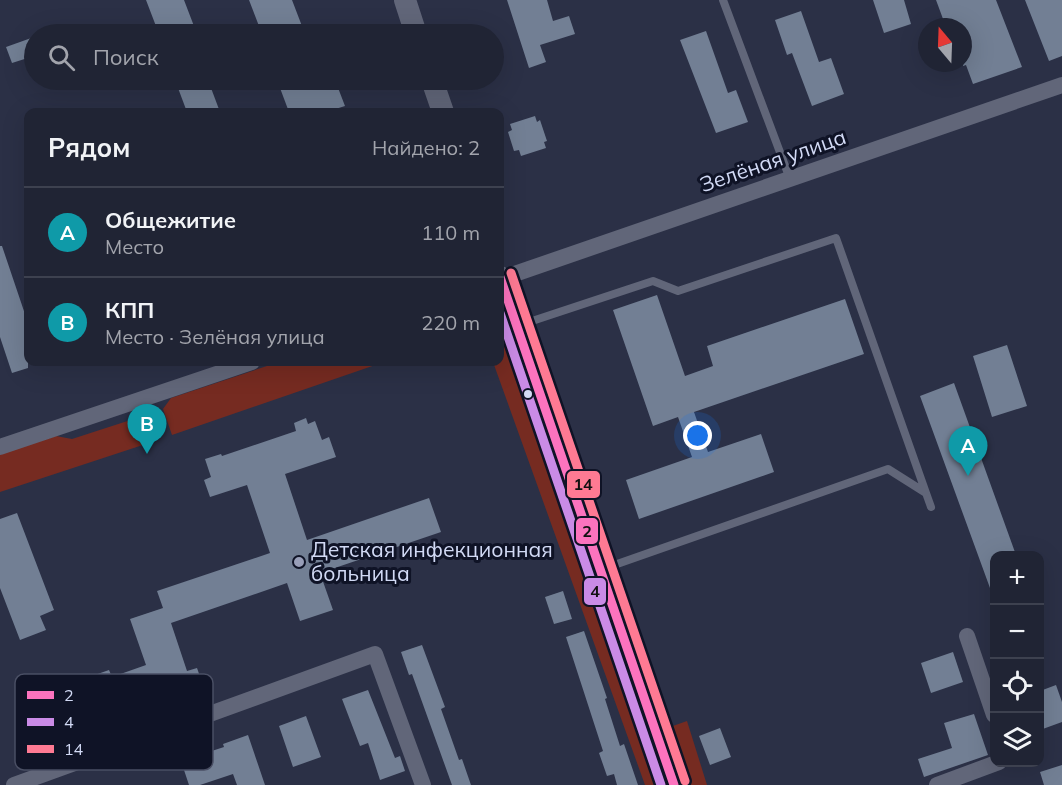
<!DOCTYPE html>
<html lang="ru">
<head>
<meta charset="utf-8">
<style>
	body { margin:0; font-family:Mulish,sans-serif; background:#2d3040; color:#f1f3f6 }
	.controls { position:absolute; right:18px; bottom:18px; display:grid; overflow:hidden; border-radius:12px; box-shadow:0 6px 24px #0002 }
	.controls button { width:54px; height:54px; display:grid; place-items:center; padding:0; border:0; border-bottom:2px solid #3d414f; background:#202434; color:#f1f3f6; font:30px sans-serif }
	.compass { position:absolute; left:918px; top:18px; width:54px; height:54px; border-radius:50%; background:#202434; box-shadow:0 6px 24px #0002; rotate:341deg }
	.you { position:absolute; left:698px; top:436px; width:21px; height:21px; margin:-15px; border:4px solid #fff; border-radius:50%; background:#1a73e8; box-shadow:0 0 0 9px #1a73e833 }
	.badge { display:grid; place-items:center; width:39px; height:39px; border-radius:50%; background:#db2777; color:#fff; font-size:20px; font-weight:700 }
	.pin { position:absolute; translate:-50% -50px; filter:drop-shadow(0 2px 3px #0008) }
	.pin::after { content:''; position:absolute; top:32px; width:21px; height:18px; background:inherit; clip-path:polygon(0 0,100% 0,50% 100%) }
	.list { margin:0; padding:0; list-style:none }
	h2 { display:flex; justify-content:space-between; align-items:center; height:78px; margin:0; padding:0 24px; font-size:26px }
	h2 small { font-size:20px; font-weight:400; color:#a2a4ac }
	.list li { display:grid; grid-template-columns:39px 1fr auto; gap:18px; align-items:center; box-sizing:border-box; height:90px; padding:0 24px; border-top:2px solid #3d414f }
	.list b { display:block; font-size:22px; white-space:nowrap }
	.list p { margin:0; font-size:20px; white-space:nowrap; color:#a2a4ac }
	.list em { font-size:20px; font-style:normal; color:#a2a4ac }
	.icon { flex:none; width:33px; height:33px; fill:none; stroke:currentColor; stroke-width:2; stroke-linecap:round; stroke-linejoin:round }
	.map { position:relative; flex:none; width:1062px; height:785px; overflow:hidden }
	.search { position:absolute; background:#202434; box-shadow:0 6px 24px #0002; left:24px; top:24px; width:480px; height:66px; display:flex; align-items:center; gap:15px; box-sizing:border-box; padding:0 21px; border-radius:33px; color:#a2a4ac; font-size:22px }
	.panel { position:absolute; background:#202434; box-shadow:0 6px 24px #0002; left:24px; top:108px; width:480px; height:258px; border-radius:12px }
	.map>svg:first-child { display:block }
</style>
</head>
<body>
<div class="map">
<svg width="1062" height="785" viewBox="0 0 1062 785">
	<rect width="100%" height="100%" fill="#2b3046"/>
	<path fill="#762b21" d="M500,308L517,351L511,362L533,424L546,434L665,785H645L493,362H500Z
		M279,362H384L172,435L163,409L171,398Z
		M146,415L155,441L0,492V454L56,436L72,439Z
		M687,721L707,785H689L670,727Z"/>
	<path fill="#727f94" d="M146,0H184L197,34H159Z
		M249,0H292L305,34H262Z
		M507,0H547L553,21L569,16L575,34L540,45L546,62L529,68Z
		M873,0H904L911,24L884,33Z
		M936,0H996L1022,67L973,84L966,65L963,66V27H946Z
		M1025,0H1062V56L1049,61Z
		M801,11L819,62L831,58L844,94L812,106L792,53L787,55L775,20Z
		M706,31L728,93L736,90L748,122L716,133L680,40Z
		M34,37V56L12,63L6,47Z
		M175,80H208L220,112H187Z
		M277,80H335L345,106L326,112H289Z
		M535,116L537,122L540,120L547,141L544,142L546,148L521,156L519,150L514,151L508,132L512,130L510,124Z
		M0,246H2L28,323V368L12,373L0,337Z
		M657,295L685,376L713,366L707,346L845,299L864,354L694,412L708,452L761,434L774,472L639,519L626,480L692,457L678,417L653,426L613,310Z
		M1007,345L1027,406L992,417L973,356Z
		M954,383L1016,555H994V599L920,396Z
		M306,418L308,424L315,421L322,440L329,437L336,457L285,474L307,540L429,498L441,532L320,573L333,610L300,621L287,583L171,623L187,671L197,668L203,685L93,723L85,700L79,702L72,683L109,670L112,677L146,665L130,619L163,608L157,591L270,553L247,485L210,497L204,480L211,477L205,459L221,454L222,456L296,431L294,423Z
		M17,513L54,610L40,616L46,630L20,640L0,588V519Z
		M563,591L572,619L554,624L545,597Z
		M584,631L607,698L605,699L620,746L624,744L638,785H617L614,774L607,776L599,753L603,751L566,637Z
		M422,645L445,707L441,709L459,760L462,759L471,785H452L412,674L409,675L401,652Z
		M953,652L963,682L931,693L921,663Z
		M1056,685L1062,702V722L1040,730V691Z
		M368,690L395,758L400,756L405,771L380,780L368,743L360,746L342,699Z
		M974,714L988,755L924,777L918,759L952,748L944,723Z
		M306,716L321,757L293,767L279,726Z
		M720,728L731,757L710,765L699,736Z
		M248,735L265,785H237L233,774L200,785H189L181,761L224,747L223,744Z
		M1062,765V785H1044L1040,772Z"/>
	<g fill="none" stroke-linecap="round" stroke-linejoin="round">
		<path stroke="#616679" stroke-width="8" d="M723,0L790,179
			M517,326L653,281L678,291L836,238L926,493
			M600,570L888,469L926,493L931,507"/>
		<path stroke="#616679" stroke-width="16" d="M500,279L1062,85
			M0,447L252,362
			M967,636L994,715
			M14,785L375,654L423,785
			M937,785L999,762"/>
		<path stroke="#616679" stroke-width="22" d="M405,0L416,34
			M432,80L443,112
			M500,277L674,785"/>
		<g stroke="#0f1326" stroke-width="14">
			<path id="bus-1" d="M500,277L674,785"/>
		</g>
		<g stroke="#0f1326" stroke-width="14">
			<path id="bus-2" d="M500,313L661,785"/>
		</g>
		<g stroke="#0f1326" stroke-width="14">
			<path id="bus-3" d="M511,273L685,781"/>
		</g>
		<use href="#bus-1" stroke="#fc73be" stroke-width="9"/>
		<use href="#bus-2" stroke="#ca8be6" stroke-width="9"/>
		<use href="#bus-3" stroke="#fe7a93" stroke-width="9"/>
	</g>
	<circle fill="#d2daf5" stroke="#0f1326" stroke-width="2" cx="528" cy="394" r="5"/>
	<circle fill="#989eb8" stroke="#0f1326" stroke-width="2" cx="299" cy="562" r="6"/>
	<g text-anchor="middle" stroke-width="6" stroke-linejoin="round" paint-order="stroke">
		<g font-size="21" fill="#d2daf5" stroke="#0f1326">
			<text transform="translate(773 161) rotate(-19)" y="7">Зелёная улица</text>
		</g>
		<g font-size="21" fill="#d2daf5" stroke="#0f1326" text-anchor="start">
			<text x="311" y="557">Детская инфекционная<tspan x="311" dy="24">больница</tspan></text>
		</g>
	</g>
	<rect x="15" y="674" width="198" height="96" rx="9" fill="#0f1326" stroke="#4a4f64" stroke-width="1.5"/>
	<rect x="27" y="691" width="27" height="8" fill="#fc73be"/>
	<rect x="27" y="718" width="27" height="8" fill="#ca8be6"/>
	<rect x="27" y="745" width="27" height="8" fill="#fe7a93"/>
	<g font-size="16" fill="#d2daf5">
		<text x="64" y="701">2</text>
		<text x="64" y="728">4</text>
		<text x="64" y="755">14</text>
	</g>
	<g stroke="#0f1326" stroke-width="2">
		<rect x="566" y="470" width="35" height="29" rx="6" fill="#fe7a93"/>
		<rect x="575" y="517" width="24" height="28" rx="6" fill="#fc73be"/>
		<rect x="583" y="577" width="24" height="29" rx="6" fill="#ca8be6"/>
	</g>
	<g font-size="16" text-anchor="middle" font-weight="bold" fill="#111">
		<text x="583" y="490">14</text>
		<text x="587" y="537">2</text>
		<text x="595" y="597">4</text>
	</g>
</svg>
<div class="controls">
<button>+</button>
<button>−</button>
<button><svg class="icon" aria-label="locate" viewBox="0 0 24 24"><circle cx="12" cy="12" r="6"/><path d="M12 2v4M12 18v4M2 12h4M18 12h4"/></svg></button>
<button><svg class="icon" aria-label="layers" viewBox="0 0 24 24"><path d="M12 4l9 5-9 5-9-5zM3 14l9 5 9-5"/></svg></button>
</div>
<svg class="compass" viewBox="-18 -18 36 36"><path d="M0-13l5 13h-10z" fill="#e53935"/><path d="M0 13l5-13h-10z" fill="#a2a4ac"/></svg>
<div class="you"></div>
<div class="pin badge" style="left:968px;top:476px;background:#0f9aa8">A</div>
<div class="pin badge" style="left:147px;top:454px;background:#0f9aa8">B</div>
<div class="search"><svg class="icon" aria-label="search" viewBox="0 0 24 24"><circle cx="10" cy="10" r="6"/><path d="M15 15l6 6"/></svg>Поиск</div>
<section class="panel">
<h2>Рядом<small>Найдено: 2</small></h2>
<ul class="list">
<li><span class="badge" style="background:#0f9aa8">A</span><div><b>Общежитие</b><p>Место</p></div><em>110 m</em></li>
<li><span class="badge" style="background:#0f9aa8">B</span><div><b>КПП</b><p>Место · Зелёная улица</p></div><em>220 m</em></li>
</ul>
</section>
</div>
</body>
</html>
